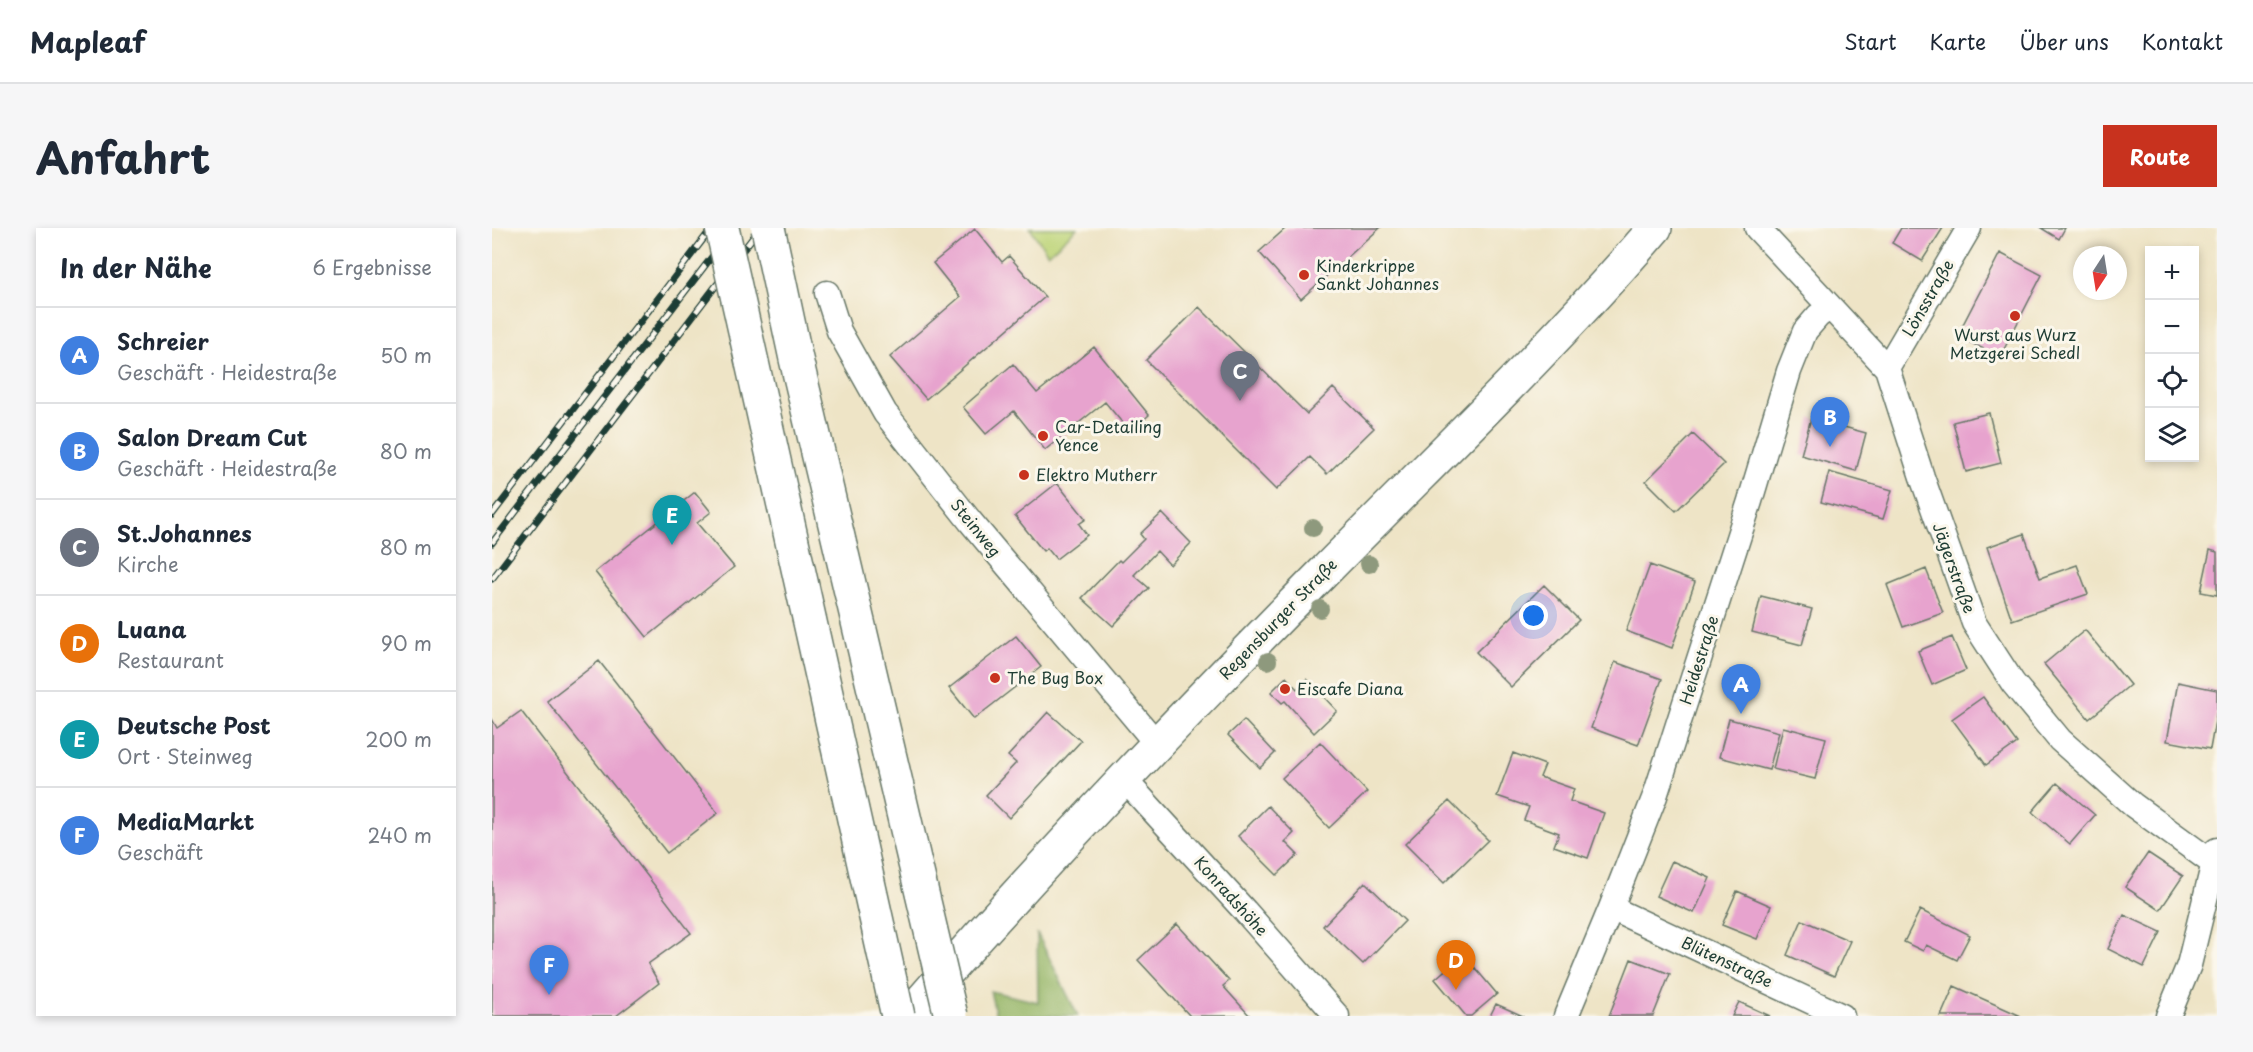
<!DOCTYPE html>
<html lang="de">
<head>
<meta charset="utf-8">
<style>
	body { margin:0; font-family:"Playpen Sans",sans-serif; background:#f6f6f7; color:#1f2937 }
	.controls { position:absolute; right:18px; top:18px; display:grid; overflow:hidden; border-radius:0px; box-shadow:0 3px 9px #0003 }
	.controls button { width:54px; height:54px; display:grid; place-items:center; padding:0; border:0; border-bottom:2px solid #e0e1e3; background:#fff; color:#1f2937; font:30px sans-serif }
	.compass { position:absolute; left:1581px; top:18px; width:54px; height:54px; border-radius:50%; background:#fff; box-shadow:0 3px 9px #0003; rotate:192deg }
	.you { position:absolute; left:1042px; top:388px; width:21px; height:21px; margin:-15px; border:4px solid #fff; border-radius:50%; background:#1a73e8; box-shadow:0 0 0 9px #1a73e833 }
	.badge { display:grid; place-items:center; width:39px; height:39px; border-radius:50%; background:#c8321e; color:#fff; font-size:20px; font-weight:700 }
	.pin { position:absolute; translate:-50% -50px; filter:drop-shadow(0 2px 3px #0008) }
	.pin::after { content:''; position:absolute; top:32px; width:21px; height:18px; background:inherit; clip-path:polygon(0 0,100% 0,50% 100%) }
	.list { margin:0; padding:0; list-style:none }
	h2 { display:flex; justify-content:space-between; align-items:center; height:78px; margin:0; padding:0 24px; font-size:26px }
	h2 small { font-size:20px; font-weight:400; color:#747a83 }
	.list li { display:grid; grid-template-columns:39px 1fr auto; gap:18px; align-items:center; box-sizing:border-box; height:96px; padding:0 24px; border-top:2px solid #e0e1e3 }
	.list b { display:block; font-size:22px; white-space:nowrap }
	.list p { margin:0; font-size:20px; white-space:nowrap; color:#747a83 }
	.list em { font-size:20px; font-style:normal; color:#747a83 }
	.icon { flex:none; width:33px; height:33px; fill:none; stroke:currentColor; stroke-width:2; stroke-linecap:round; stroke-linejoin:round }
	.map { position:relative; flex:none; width:1725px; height:788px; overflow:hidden; border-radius:0px }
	header { display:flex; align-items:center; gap:36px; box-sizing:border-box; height:84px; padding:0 30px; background:#fff; border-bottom:2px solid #e0e1e3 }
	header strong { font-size:28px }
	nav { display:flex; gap:33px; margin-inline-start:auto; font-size:21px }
	.intro { display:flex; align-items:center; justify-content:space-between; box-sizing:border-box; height:144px; padding:0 36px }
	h1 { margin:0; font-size:42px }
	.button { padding:15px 27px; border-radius:0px; background:#c8321e; color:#fff; font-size:21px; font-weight:700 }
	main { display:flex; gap:36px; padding:0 36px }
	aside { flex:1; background:#fff; border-radius:0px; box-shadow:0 3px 9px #0003 }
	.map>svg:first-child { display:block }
</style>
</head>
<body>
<header>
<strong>Mapleaf</strong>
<nav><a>Start</a><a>Karte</a><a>Über uns</a><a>Kontakt</a></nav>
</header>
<div class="intro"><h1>Anfahrt</h1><a class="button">Route</a></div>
<main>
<aside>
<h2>In der Nähe<small>6 Ergebnisse</small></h2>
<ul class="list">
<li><span class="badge" style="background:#3f7fe0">A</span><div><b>Schreier</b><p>Geschäft · Heidestraße</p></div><em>50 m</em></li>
<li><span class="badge" style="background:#3f7fe0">B</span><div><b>Salon Dream Cut</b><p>Geschäft · Heidestraße</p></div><em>80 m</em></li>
<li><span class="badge" style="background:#6b7280">C</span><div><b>St.Johannes</b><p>Kirche</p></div><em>80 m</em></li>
<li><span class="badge" style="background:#e8710a">D</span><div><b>Luana</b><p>Restaurant</p></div><em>90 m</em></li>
<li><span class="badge" style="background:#0f9aa8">E</span><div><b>Deutsche Post</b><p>Ort · Steinweg</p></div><em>200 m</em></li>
<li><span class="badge" style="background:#3f7fe0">F</span><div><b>MediaMarkt</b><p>Geschäft</p></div><em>240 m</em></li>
</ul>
</aside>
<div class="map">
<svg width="1725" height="788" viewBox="0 0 1725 788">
	<rect width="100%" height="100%" fill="#fbf7ec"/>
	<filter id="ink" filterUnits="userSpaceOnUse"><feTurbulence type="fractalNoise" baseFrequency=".0167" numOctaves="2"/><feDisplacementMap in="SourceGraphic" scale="12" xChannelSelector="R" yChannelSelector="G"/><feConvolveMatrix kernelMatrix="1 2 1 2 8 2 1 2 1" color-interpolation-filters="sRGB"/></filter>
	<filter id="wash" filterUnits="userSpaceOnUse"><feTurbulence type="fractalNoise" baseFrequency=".008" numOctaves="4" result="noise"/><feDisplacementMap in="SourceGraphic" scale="24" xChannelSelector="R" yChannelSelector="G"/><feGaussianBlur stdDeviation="1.35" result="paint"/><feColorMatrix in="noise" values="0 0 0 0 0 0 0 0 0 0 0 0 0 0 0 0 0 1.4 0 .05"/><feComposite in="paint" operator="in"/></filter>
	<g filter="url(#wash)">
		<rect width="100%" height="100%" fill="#eee4c6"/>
		<path fill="#bdd478" stroke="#6e8856" stroke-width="1.5" d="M538,0H585L556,26Z"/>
		<path fill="#96b668" stroke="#5a7a4e" stroke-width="1.5" d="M545,705L586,788H504L498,763L546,774Z"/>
		<g id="blocks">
			<path fill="#e7a3ce" d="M794,0H888L809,71L767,24Z
				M1409,0H1451L1430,33L1400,15Z
				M1549,0H1573L1567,11Z
				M483,1L510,34L517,28L553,69L434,171L398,129L468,69L441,35Z
				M1508,25L1550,47L1508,129L1465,108Z
				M707,79L815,186L841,160L882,200L835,246L818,229L784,262L654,132Z
				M602,119L657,187L638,204L613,174L553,222L522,183L494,206L471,179L521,136L545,165Z
				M1497,185L1509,235L1474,244L1461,194Z
				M1319,190L1374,205L1364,243L1309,227Z
				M1201,206L1232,236L1184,283L1154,253Z
				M1337,244L1400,262L1391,291L1329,274Z
				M565,255L594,291L587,296L595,307L564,331L555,320L551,323L523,288Z
				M203,264L219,284L205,295L242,339L155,409L103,344Z
				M670,285L699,315L678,337L665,323L642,347L657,360L621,398L590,370L627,332L629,334L652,311L648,306Z
				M1532,306L1548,350L1585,337L1596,366L1520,392L1495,319Z
				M1718,322L1725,324V367L1709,364Z
				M1158,337L1203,354L1180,420L1134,403Z
				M1434,341L1451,385L1411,399L1395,357Z
				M1052,357L1087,392L1019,459L984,424Z
				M1269,368L1320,381L1310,417L1260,404Z
				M1593,402L1638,457L1597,491L1552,436Z
				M524,408L549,439L482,491L457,460Z
				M1460,409L1474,442L1440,457L1426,423Z
				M107,433L226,585L175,625L55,473Z
				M1123,434L1170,451L1146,517L1099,500Z
				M794,449L805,461L815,451L845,483L822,505L793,473L790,475L779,464Z
				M1686,454L1725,462V482L1718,521L1675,513Z
				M1491,469L1525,515L1494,537L1460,491Z
				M29,483L199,705L156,736L167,755L124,788H0V491L5,500Z
				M556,484L589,513L517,590L494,567L524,535L516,528Z
				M1237,491L1287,504L1277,542L1227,529Z
				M752,492L783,525L768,540L736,507Z
				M1291,499L1334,510L1323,551L1281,541Z
				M828,514L875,564L837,600L790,550Z
				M1021,525L1053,537L1048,549L1082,561L1078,573L1112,585L1096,630L1062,618L1067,605L1032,592L1037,579L1005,568Z
				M1565,555L1603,587L1578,616L1540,584Z
				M957,573L996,612L952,655L913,616Z
				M776,578L802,605L793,614L806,627L785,647L746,608Z
				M1656,625L1691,648L1668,682L1633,659Z
				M1180,633L1218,650L1202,685L1164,668Z
				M873,654L913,693L871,736L831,698Z
				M1245,663L1279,678L1265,711L1230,697Z
				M1428,682L1478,707L1465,732L1434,717L1431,723L1412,714Z
				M1632,687L1669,704L1652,739L1616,721Z
				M1310,692L1358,713L1342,748L1295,727Z
				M685,696L737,753L731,758L758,788H698L646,732Z
				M1139,731L1178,746L1161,788H1117Z
				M978,734L1005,766L979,788H974L943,751L959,737L966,745Z
				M1462,758L1529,788H1449Z
				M1247,774L1278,788H1240Z
				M1004,776L1031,788H998Z"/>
		</g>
	</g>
	<g filter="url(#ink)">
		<use href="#blocks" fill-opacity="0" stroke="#677767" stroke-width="1.5"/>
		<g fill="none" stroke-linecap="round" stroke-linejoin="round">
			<g stroke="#677767" stroke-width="27">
				<path id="minor" d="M1265,0L1395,140L1430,249L1482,395L1521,455L1568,512L1641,577L1725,638
					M335,65L347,103L393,185L478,293L664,515
					M1395,140L1477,0
					M631,550L753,683L845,788
					M1119,680L1350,788
					M1074,788L1119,680L1163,568L1258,273L1297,143L1313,103L1326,88L1338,79
					M1676,788L1697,737L1725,622"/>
			</g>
			<g stroke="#677767" stroke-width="36">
				<path id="secondary" d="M416,788C549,636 688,490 830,346C942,232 1059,121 1163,0"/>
			</g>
			<use href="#minor" stroke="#fff" stroke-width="24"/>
			<use href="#secondary" stroke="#fff" stroke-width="33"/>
			<g stroke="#1f3d34" stroke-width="7">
				<path id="rail" d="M0,287L220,0
					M0,315L242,0
					M0,351L268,0"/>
			</g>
			<use href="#rail" stroke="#fbf7ec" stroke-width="4.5" stroke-dasharray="14" stroke-linecap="butt"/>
			<g stroke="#677767" stroke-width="36" stroke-linecap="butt">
				<path id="motorway-bridge" d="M230,0L406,788
					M276,0L304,131L459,788"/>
			</g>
			<use href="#motorway-bridge" stroke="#fff" stroke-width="33"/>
		</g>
		<g fill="#8e997d">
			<circle cx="821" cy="300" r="9"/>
			<circle cx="877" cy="336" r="9"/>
			<circle cx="828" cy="381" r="9"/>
			<circle cx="776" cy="433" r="9"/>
		</g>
	</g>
	<g fill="#c8321e" stroke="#fbf7ec" stroke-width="2">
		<circle cx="812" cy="47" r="6"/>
		<circle cx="1523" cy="88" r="6"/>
		<circle cx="551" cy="208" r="6"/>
		<circle cx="532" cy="247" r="6"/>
		<circle cx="503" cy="450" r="6"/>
		<circle cx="793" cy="461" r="6"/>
	</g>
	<g text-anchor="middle" stroke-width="6" stroke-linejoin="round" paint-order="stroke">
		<g font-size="16" fill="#1f3d34" stroke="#fbf7ec" text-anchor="start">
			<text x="824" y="44">Kinderkrippe<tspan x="824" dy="18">Sankt Johannes</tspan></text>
			<text x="1523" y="113" text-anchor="middle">Wurst aus Wurz<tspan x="1523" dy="18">Metzgerei Schedl</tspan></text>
			<text x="563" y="205">Car-Detailing<tspan x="563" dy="18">Yence</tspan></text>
			<text x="544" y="253">Elektro Mutherr</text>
			<text x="515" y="456">The Bug Box</text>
			<text x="805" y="467">Eiscafe Diana</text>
		</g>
		<g font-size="16" fill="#1f3d34" stroke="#fbf7ec">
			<text transform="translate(1436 70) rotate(-60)" y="6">Lönsstraße</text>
			<text transform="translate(484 300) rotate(51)" y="6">Steinweg</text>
			<text transform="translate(1462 340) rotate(70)" y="6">Jägerstraße</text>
			<text transform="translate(786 391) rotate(-46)" y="6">Regensburger Straße</text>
			<text transform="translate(1207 432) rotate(-72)" y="6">Heidestraße</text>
			<text transform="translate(739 668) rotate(48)" y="6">Konradshöhe</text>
			<text transform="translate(1235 734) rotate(25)" y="6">Blütenstraße</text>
		</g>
	</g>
</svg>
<div class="controls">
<button>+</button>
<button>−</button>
<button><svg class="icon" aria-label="locate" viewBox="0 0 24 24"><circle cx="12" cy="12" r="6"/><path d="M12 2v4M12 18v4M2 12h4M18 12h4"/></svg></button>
<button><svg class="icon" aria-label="layers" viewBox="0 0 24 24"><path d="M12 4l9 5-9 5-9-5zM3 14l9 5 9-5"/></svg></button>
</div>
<svg class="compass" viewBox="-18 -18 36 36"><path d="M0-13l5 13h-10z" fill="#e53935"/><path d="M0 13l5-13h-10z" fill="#747a83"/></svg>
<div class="you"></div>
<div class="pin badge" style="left:1249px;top:486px;background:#3f7fe0">A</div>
<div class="pin badge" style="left:1338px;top:219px;background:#3f7fe0">B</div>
<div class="pin badge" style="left:748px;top:173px;background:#6b7280">C</div>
<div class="pin badge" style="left:964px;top:762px;background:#e8710a">D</div>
<div class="pin badge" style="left:180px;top:317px;background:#0f9aa8">E</div>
<div class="pin badge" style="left:57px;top:767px;background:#3f7fe0">F</div>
</div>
</main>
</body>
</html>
